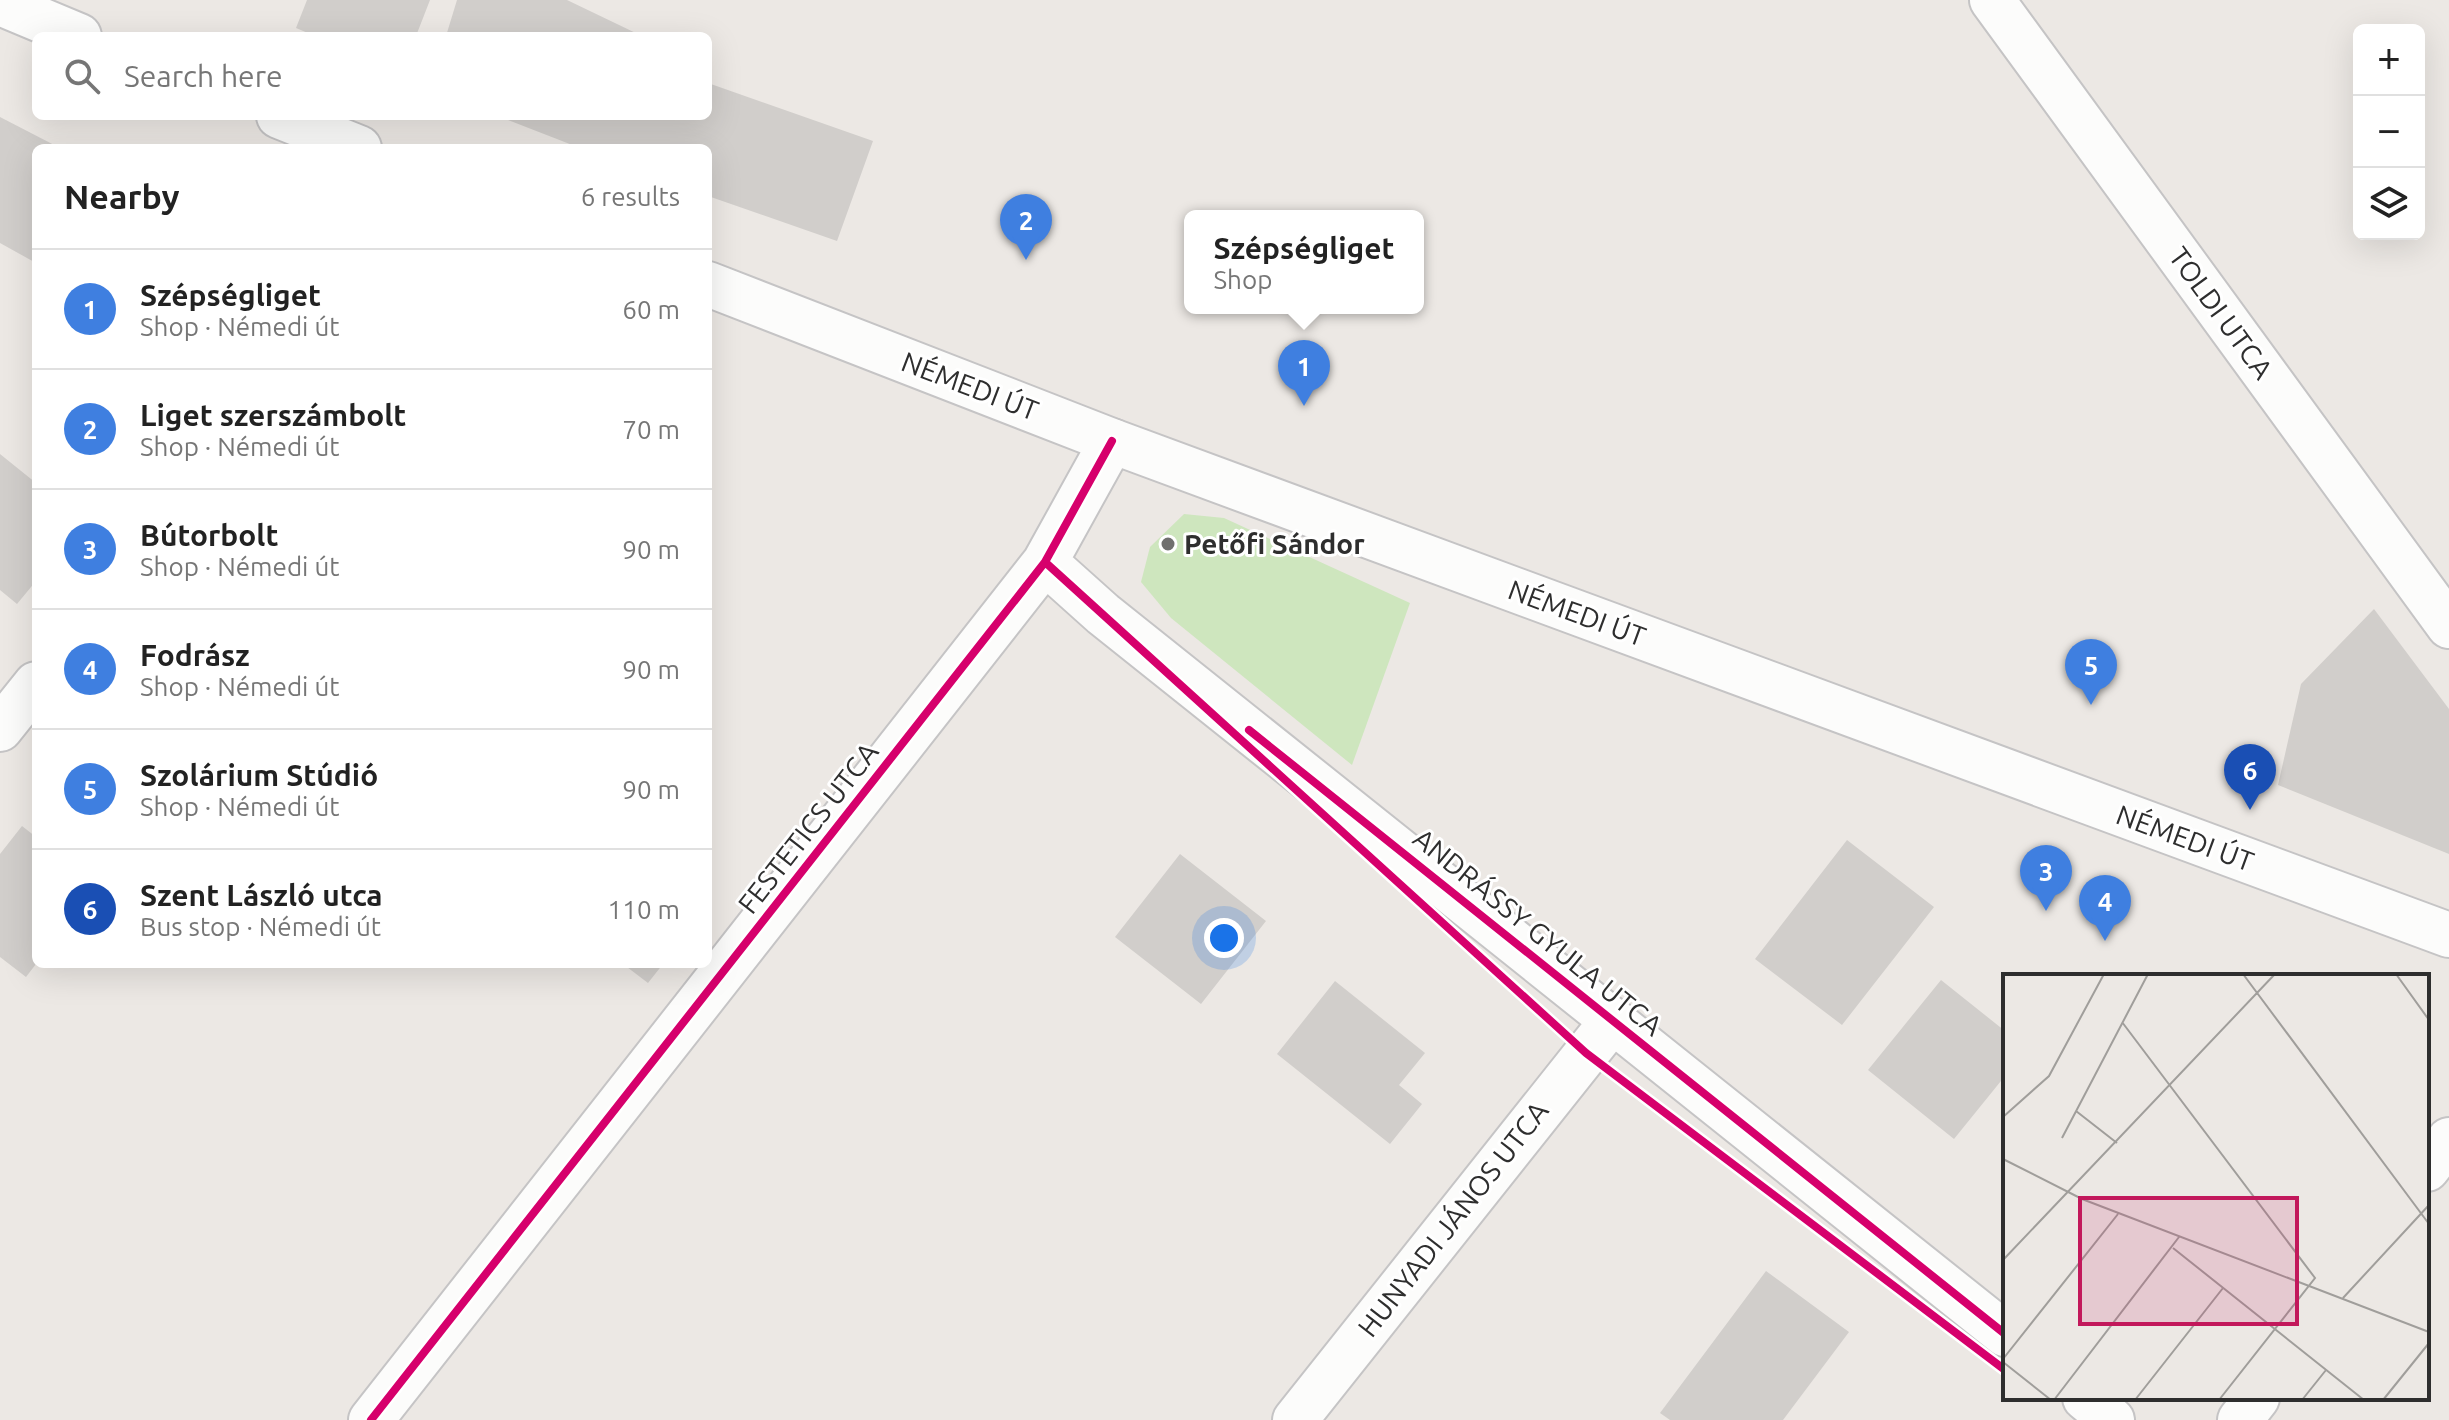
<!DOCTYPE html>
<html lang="en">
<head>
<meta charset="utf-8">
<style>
	body { margin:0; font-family:Ubuntu,sans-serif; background:#f6f6f6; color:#222 }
	.controls { position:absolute; right:24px; top:24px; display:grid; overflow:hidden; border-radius:12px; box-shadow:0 8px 32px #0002 }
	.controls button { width:72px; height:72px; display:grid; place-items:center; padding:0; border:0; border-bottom:2px solid #e0e0e0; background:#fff; color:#222; font:40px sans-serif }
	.you { position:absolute; left:1224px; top:938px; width:28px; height:28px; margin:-20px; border:6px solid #fff; border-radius:50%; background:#1a73e8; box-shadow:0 0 0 12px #1a73e833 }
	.badge { display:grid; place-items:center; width:52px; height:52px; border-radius:50%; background:#2563eb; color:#fff; font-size:26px; font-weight:700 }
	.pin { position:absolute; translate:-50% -66px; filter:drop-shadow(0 2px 4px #0008) }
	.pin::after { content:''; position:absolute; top:42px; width:28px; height:24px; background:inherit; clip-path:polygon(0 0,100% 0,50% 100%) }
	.popup { position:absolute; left:1184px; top:210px; width:240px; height:104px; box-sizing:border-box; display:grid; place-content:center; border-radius:12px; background:#fff; filter:drop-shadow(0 2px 6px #0005); font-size:26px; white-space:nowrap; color:#767676 }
	.popup b { font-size:30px; color:#222 }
	.popup::after { content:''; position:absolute; left:50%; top:100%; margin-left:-16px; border:16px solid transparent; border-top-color:#fff }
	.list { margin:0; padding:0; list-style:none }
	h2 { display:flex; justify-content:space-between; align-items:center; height:104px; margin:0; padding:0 32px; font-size:34px }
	h2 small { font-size:26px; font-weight:400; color:#767676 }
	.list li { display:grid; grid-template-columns:52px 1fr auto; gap:24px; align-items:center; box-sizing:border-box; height:120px; padding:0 32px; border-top:2px solid #e0e0e0 }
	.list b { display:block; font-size:30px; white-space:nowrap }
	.list p { margin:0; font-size:26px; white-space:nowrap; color:#767676 }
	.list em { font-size:26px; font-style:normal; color:#767676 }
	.icon { flex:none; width:44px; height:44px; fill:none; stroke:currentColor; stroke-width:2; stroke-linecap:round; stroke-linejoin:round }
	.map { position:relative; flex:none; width:2449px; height:1420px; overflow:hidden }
	.search { position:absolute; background:#fff; box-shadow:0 8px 32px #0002; left:32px; top:32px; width:680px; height:88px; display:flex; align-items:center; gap:20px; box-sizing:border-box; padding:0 28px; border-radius:12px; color:#767676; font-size:30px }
	.panel { position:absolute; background:#fff; box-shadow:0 8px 32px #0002; left:32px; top:144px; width:680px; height:824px; border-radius:12px }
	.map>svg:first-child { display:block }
</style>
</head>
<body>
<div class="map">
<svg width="2449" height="1420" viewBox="0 0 2449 1420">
	<rect width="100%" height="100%" fill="#ece8e4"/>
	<path fill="#cee6be" d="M1184,514L1224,518L1410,603L1352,765L1171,618L1141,582L1150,547Z"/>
	<path fill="#d1cecb" d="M307,0H430L416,36H315L296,28Z
		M457,0H567L642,36H446Z
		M708,83L873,141L837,241L708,196V148H580L498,116H708Z
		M0,117L60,148H36V263L0,243Z
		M0,454L36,483V581L17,604L0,590Z
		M2374,609L2449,709V854L2278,785L2301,684Z
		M22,826L36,837V964L26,977L0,957V854Z
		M1847,840L1934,907L1842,1025L1755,959Z
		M1180,854L1266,921L1201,1004L1115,937Z
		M623,964H663L648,983Z
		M1941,980L2005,1031V1076L1954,1139L1868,1070Z
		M1335,981L1425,1053L1399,1085L1422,1104L1390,1144L1277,1054Z
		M1766,1271L1849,1332L1783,1420H1670L1660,1413Z"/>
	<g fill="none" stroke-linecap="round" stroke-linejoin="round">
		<g stroke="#c5c4c5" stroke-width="48">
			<path id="street" d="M1992,0L2449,626
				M1045,562L1103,614L2005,1334
				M0,729L36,684
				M2427,1169L2449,1140
				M2085,1398L2112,1420
				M371,1420L1045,562L1112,441
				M1295,1420L1613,1020
				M2240,1420L2257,1398"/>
		</g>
		<g stroke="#c5c4c5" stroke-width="48">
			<path id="secondary" d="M0,3L79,36
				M279,116L359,148
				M708,284L1112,441L2449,935"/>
		</g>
		<use href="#street" stroke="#fcfcfb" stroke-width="44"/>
		<use href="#secondary" stroke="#fcfcfb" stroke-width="44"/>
		<g stroke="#fff" stroke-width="13">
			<path id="cycleway" d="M1045,562L1586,1053L2005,1370
				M1249,730L2005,1334
				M371,1420L1045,562L1112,441"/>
		</g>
		<use href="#cycleway" stroke="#d6006c" stroke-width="8"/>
	</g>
	<circle fill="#706f6e" stroke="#fff" stroke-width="3" cx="1168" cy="544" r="8"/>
	<g text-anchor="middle" stroke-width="6" stroke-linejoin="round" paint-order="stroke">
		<g font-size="28" fill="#2e2e2e" stroke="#fff">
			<text transform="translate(2221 313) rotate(54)" y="10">TOLDI UTCA</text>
			<text transform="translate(970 386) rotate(21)" y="10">NÉMEDI ÚT</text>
			<text transform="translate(1577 613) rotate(20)" y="10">NÉMEDI ÚT</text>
			<text transform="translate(808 828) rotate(-52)" y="10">FESTETICS UTCA</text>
			<text transform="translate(2185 838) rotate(20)" y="10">NÉMEDI ÚT</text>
			<text transform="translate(1538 932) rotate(39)" y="10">ANDRÁSSY GYULA UTCA</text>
			<text transform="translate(1453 1219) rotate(-52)" y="10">HUNYADI JÁNOS UTCA</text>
		</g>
		<g font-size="28" font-weight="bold" fill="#2e2e2e" stroke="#fff" text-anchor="start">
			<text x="1184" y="554">Petőfi Sándor</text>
		</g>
	</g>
	<g transform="translate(2003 974)">
		<rect width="426" height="426" fill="#ece8e4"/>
		<path fill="none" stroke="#a09e9b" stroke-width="2" d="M240,0L426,250M393,0L426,46M119,48L312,304L216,426M73,137L114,169M0,143L46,102L101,0M59,164L145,0M0,185L79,225L426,358M170,274L361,426M0,286L272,0M340,324L426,231M0,385L115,240M0,388L48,426M51,426L176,263M132,426L220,314M299,426L323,396M380,426L426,369"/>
		<path fill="#c2185b" fill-opacity="0.15" stroke="#c2185b" stroke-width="4" d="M77,224H294V350H77Z"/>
		<rect width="426" height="426" fill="none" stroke="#2e2e2e" stroke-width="4"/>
	</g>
</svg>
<div class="controls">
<button>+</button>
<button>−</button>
<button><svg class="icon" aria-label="layers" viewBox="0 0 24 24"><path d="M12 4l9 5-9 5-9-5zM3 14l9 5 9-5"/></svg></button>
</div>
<div class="you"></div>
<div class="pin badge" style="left:1304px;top:406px;background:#3f7fe0">1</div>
<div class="popup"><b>Szépségliget</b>Shop</div>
<div class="pin badge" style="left:1026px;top:260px;background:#3f7fe0">2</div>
<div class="pin badge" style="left:2046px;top:911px;background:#3f7fe0">3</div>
<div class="pin badge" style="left:2105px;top:941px;background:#3f7fe0">4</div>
<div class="pin badge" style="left:2091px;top:705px;background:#3f7fe0">5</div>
<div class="pin badge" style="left:2250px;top:810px;background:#1a4fb4">6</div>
<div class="search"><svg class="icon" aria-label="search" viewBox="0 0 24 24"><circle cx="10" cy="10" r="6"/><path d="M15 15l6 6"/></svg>Search here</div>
<section class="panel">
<h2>Nearby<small>6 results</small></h2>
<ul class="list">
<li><span class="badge" style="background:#3f7fe0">1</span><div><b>Szépségliget</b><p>Shop · Némedi út</p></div><em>60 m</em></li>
<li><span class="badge" style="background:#3f7fe0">2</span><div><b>Liget szerszámbolt</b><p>Shop · Némedi út</p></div><em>70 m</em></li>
<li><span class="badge" style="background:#3f7fe0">3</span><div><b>Bútorbolt</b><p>Shop · Némedi út</p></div><em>90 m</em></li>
<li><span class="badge" style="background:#3f7fe0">4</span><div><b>Fodrász</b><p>Shop · Némedi út</p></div><em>90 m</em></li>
<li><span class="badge" style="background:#3f7fe0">5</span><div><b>Szolárium Stúdió</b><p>Shop · Némedi út</p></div><em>90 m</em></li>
<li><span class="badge" style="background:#1a4fb4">6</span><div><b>Szent László utca</b><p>Bus stop · Némedi út</p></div><em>110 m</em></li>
</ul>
</section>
</div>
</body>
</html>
